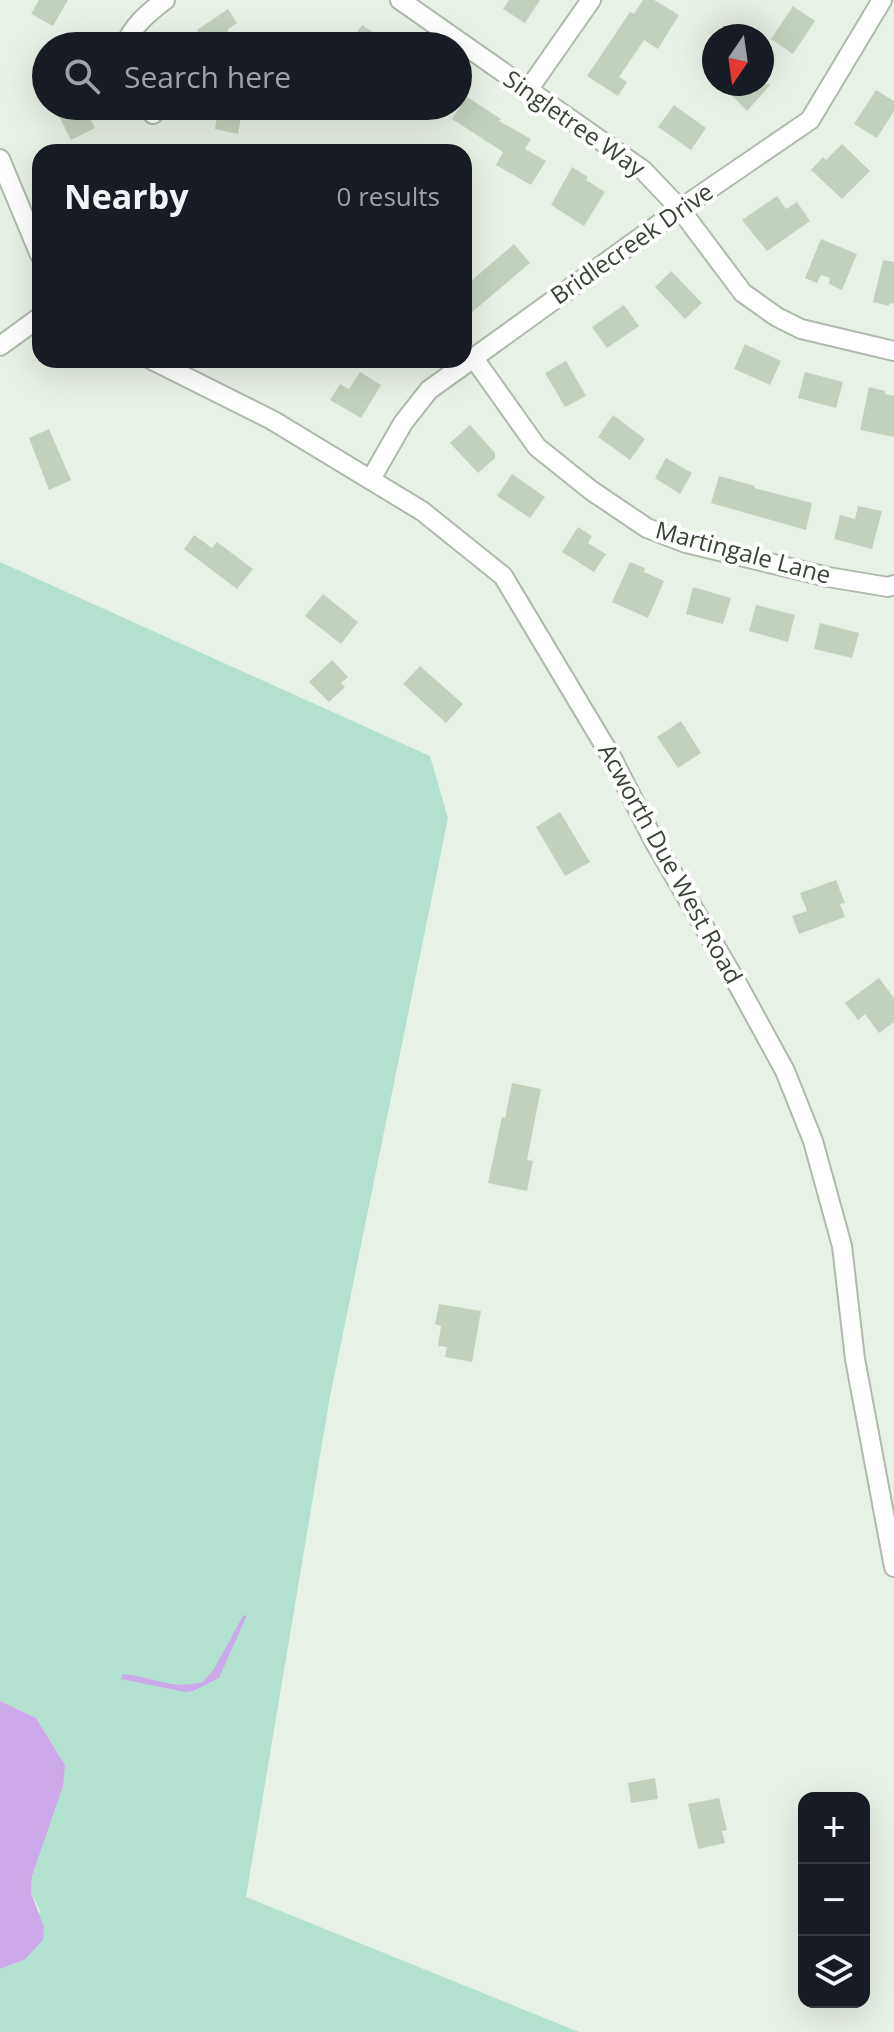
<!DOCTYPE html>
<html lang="en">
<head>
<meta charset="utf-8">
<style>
	body { margin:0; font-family:"Open Sans",sans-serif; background:#20242c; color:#f1f3f6 }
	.controls { position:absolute; right:24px; bottom:24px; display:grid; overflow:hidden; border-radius:16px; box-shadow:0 8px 32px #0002 }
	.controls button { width:72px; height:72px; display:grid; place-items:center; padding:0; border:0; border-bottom:2px solid #363941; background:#171b24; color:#f1f3f6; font:40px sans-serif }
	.compass { position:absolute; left:702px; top:24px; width:72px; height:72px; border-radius:50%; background:#171b24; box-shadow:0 8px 32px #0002; rotate:193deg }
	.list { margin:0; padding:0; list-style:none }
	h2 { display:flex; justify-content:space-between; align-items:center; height:104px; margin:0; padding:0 32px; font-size:34px }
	h2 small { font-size:26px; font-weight:400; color:#9ea1a6 }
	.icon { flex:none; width:44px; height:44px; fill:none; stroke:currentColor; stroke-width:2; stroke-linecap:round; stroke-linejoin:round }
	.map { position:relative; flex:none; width:894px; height:2032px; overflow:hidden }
	.search { position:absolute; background:#171b24; box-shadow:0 8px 32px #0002; left:32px; top:32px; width:440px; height:88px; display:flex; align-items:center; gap:20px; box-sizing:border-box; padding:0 28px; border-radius:44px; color:#9ea1a6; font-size:30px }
	.panel { position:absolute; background:#171b24; box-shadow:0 8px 32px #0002; left:32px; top:144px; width:440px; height:224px; border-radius:24px }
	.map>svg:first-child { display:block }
</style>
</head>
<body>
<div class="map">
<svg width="894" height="2032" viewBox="0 0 894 2032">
	<rect width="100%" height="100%" fill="#e8f1e6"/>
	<path fill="#b3e1cf" d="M0,562L430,756L448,818L329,1402L246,1897L579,2032H0V1969L24,1960L40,1911L31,1893L32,1876L65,1765L36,1718L0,1701Z"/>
	<path fill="#cca9e8" d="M247,1615L219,1678L193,1691L185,1692L121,1679L123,1674C155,1677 168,1690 203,1682L214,1669L243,1616Z
		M0,1701L36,1718L65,1765L63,1786L32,1876L31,1893L44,1927L43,1940L24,1960L0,1969Z"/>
	<path fill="#c2d1bd" d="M39,0H68L53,26L31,14Z
		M509,0H540L525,23L503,9Z
		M643,0H654L679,15L658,49L644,40L619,77L627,82L618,96L587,76L630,12L634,14Z
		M793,6L815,21L793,54L771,39Z
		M228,9L237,23L227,30L238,46H207L197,30Z
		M362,25L394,46H348Z
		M721,84H771L747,111Z
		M876,90L894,101V111L877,138L854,124Z
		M467,97L501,119L499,121L531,139L525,149L546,161L531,185L496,165L503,152L452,119Z
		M674,105L706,128L691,150L658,127Z
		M54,106H83L95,128L71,140Z
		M219,106H243L238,134L215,129Z
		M842,144L870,171L842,199L811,170L823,157L826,160Z
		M572,167L588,177L586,180L605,192L584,226L551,205Z
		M777,196L786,209L797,202L810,221L767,251L742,220Z
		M821,239L857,254L842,290L829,284L830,278L821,275L817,283L805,278Z
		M514,244L530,263L464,319V287Z
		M883,260L894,262V304L890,303L889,306L873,302Z
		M671,271L702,303L685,319L655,287Z
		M624,305L639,326L607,348L592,327Z
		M745,344L781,361L770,385L734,369Z
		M566,361L586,396L565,407L545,373Z
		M360,372L381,385L361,418L330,400L340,384L349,389Z
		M805,372L843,382L836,408L798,398Z
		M869,387L885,391V394L894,396V437L860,430Z
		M613,415L645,439L630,460L598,437Z
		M470,425L495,453V458L478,473L450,443Z
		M49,429L71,480L49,490L29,438Z
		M666,458L692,473L680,494L655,478Z
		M512,474L545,497L530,518L497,496Z
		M719,476L755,486L754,488L812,503L806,530L711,503Z
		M858,506L882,511L872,549L834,539L840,515L855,519Z
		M578,527L592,536L588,543L606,554L594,572L562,552Z
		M194,535L212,548L217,542L253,569L237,589L184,549Z
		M630,562L645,568L644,572L664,581L648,618L612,602Z
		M693,587L731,598L723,624L686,614Z
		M323,594L358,622L341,644L305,616Z
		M756,605L795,615L788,642L749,631Z
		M820,623L859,633L852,658L814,649Z
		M332,660L348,677L341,683L345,687L329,702L309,682Z
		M420,666L463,704L446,723L403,684Z
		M681,721L701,753L678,768L657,737Z
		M560,812L590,862L565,876L536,827Z
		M836,880L845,903L840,904L845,917L799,934L792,916L807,911L800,893Z
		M879,978L894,998V1022L879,1033L865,1014L858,1020L845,1003Z
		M512,1083L541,1089L527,1160L533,1161L527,1191L488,1183L502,1117L505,1118Z
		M439,1304L481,1311L472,1362L445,1357L447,1347L438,1346L441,1326L435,1324Z
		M655,1778L658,1799L631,1803L628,1783Z
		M719,1798L727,1830L722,1831L725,1843L698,1849L688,1804Z"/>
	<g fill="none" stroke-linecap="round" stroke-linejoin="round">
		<g stroke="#adbbaa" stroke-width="22">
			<path id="street" d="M400,0L643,170L680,209L743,293L777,317L801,329L894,351
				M125,46C131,27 149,12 165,0
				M528,90L591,0
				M148,106L153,114
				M0,159L40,255
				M0,346L40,317
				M473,357L537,447L592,491L647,528L686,543L828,577L888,587L894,585
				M152,360L272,420L422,511L503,576L612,758L655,843L738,985L785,1071L813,1141L842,1246L855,1359L894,1567
				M371,479L403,423L429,390L680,209L810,120L882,0"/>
		</g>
		<use href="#street" stroke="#fff" stroke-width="18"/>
	</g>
	<g text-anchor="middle" stroke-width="8" stroke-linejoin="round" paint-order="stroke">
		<g font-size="24" fill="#394336" stroke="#fff">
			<text transform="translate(574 124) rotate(35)" y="8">Singletree Way</text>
			<text transform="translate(632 244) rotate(-35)" y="8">Bridlecreek Drive</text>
			<text transform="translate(743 553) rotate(15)" y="8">Martingale Lane</text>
			<text transform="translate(670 864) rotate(61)" y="8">Acworth Due West Road</text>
		</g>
	</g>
</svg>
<div class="controls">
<button>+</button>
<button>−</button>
<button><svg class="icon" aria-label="layers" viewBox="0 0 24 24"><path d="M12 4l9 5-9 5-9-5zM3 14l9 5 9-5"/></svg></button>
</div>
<svg class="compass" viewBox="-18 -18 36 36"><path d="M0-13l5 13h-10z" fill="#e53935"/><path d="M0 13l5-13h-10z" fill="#9ea1a6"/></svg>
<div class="search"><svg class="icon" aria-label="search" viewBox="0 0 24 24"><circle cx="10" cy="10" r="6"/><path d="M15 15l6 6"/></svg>Search here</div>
<section class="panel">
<h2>Nearby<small>0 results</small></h2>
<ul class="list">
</ul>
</section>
</div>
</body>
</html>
